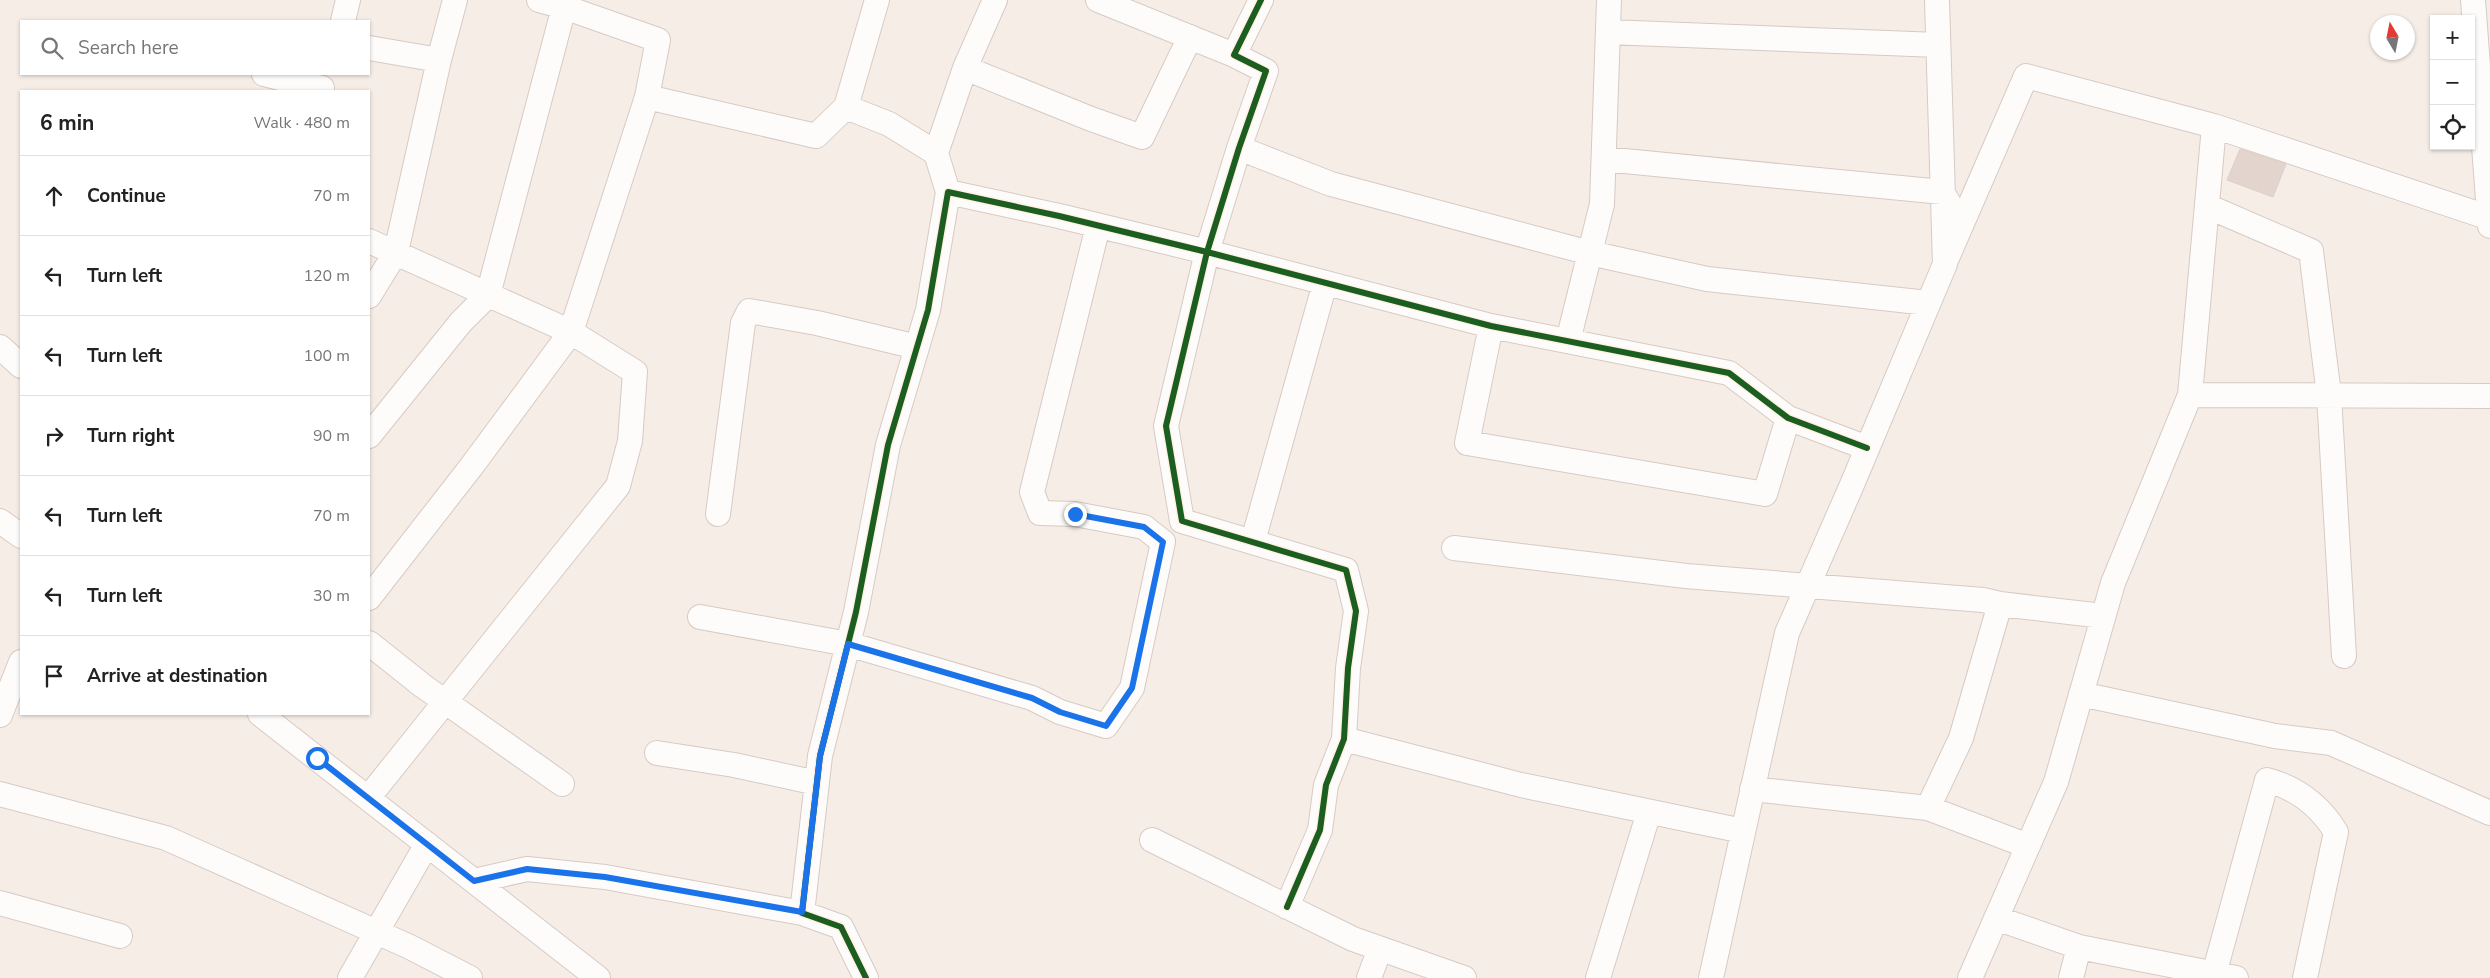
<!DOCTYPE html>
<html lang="en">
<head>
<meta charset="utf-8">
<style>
	body { margin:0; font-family:"Nunito Sans",sans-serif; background:#f6f6f6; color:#222 }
	.controls { position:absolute; right:15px; top:15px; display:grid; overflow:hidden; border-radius:0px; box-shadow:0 1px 4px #0004 }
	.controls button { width:45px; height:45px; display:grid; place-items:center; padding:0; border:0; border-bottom:1px solid #e0e0e0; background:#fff; color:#222; font:25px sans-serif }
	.compass { position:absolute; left:2370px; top:15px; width:45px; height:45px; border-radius:50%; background:#fff; box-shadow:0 1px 4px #0004; rotate:350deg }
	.stop { position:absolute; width:15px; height:15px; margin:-11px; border:4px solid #1a73e8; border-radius:50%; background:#fff }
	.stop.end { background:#1a73e8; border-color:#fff; box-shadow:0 1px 5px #0008 }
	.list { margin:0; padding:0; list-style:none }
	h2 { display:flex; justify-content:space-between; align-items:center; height:65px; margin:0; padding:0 20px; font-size:21px }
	h2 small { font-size:16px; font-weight:400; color:#767676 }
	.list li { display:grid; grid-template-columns:32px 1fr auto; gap:15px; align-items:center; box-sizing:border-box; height:80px; padding:0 20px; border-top:1px solid #e0e0e0 }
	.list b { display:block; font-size:19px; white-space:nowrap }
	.list em { font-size:16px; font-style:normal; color:#767676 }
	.icon { flex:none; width:28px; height:28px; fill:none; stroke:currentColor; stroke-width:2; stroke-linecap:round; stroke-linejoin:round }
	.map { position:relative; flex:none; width:2490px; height:978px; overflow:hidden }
	.search { position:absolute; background:#fff; box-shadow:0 1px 4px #0004; left:20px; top:20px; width:350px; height:55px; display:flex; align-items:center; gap:12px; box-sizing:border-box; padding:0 18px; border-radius:0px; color:#767676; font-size:19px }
	.panel { position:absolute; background:#fff; box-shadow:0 1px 4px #0004; left:20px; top:90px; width:350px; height:625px; border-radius:0px }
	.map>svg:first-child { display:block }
</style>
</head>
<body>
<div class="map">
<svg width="2490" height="978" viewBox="0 0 2490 978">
	<rect width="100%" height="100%" fill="#f6ede6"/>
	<path fill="#e3d4cd" stroke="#dfcfc8" d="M2240,149L2286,164L2273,197L2227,180Z"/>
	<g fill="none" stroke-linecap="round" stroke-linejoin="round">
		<g stroke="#d7cac4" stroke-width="26">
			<path id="minor" d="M539,0L564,7
				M877,0L846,107L889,124L936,153L948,192
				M1098,0L1234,55
				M1261,0L1234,55L1266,71L1239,148L1207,252L1166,426L1182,521L1346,570L1356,611L1348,668L1344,739L1326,785L1320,830L1287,907
				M2473,0L2490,226
				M343,21L348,0
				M1608,32L1938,45
				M369,48L439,60L455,0
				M965,68L1091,119L1142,137L1190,37
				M264,74L322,88
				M2214,126L2490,218
				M1239,148L1331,184L1590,253L1707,279L1928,303
				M936,153L965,68L995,0
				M1604,159L1942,192L1950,205
				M2207,206L2311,251L2329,395L2344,656
				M369,241L571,332L471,467L369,598
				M1947,258L2026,76L2214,126L2190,395
				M369,296L396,252L439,60
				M1491,326L1467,443L1765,494L1788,418
				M1568,341L1602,204L1609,0
				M0,347L21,366
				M369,436L461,322L488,295L564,7L658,40L647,97L816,136L846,107
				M718,514L743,323L749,311L817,323L917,347
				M0,521L21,536
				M1253,541L1325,283
				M1454,548L1686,576L1983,600L2000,604L2103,616
				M700,617L848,644L1032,698L1060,712L1106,726L1132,688L1163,542L1144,527L1075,514L1040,513L1032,492L1098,226
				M369,643L423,686L562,784
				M2081,694L2275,736L2331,743L2490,813
				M260,714L598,978
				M0,715L21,662
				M1344,739L1521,785L1743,831
				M657,753L734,765L817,783
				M1752,789L1928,808L2028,846
				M0,794L166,838L410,947L470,978
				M368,798L618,486L630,441L635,372L571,332L647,97
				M1928,808L1961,738L2000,604
				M1152,840L1353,939L1464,978
				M474,881L527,869L605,877L802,913
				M0,903L120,936
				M1996,918L2079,947L2236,978
				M350,978L427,844
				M866,978L841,927L802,913L820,756L856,612L888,445L928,310L948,192L1059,216L1207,252L1491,326L1729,373L1788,418L1867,448
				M1369,978L1380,949
				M1598,978L1649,812
				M1711,978L1787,633L1851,487L1945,264L1937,0
				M1970,978L2056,782L2113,583L2190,395L2490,396
				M2071,978L2079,947
				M2213,978L2267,780C2297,788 2320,806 2336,832L2305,978"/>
		</g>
		<use href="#minor" stroke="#fefcfb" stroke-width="24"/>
		<g stroke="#fff1e6" stroke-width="9">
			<path id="cycleway" d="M1261,0L1234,55L1266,71L1239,148L1207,252L1166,426L1182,521L1346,570L1356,611L1348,668L1344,739L1326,785L1320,830L1287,907
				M866,978L841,927L802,913L820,756L856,612L888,445L928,310L948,192L1059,216L1207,252L1491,326L1729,373L1788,418L1867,448"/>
		</g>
		<use href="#cycleway" stroke="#1b5e20" stroke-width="6"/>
	</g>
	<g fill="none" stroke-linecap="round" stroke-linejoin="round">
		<path stroke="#1a73e8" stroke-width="6" d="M317,758L474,881L527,869L605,877L802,912L820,756L848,644L1032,698L1060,712L1106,726L1132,688L1163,542L1144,527L1075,514"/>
	</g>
</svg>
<div class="controls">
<button>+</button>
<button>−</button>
<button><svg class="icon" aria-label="locate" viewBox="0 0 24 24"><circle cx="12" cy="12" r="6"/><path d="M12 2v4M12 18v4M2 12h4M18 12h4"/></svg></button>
</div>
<svg class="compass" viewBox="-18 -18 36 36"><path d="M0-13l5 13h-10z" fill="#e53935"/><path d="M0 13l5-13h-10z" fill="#767676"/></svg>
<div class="stop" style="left:317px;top:758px"></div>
<div class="stop end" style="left:1075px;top:514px"></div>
<div class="search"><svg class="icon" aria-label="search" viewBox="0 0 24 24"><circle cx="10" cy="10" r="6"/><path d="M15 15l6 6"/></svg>Search here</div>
<section class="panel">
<h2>6 min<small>Walk · 480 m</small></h2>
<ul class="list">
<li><svg class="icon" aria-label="ahead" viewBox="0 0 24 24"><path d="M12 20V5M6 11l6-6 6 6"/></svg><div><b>Continue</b></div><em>70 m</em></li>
<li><svg class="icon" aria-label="left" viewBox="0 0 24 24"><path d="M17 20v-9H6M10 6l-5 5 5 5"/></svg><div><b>Turn left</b></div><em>120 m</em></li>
<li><svg class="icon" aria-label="left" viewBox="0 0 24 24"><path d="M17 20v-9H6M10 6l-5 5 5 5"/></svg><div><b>Turn left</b></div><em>100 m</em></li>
<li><svg class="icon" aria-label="right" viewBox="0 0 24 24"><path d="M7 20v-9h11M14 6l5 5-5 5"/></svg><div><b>Turn right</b></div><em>90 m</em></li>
<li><svg class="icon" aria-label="left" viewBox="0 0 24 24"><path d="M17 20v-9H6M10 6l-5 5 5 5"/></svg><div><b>Turn left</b></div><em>70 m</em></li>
<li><svg class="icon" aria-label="left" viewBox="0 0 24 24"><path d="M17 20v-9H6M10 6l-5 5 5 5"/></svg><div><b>Turn left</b></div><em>30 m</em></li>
<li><svg class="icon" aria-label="arrive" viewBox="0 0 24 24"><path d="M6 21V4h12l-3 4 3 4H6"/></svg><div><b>Arrive at destination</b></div></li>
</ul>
</section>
</div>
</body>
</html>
